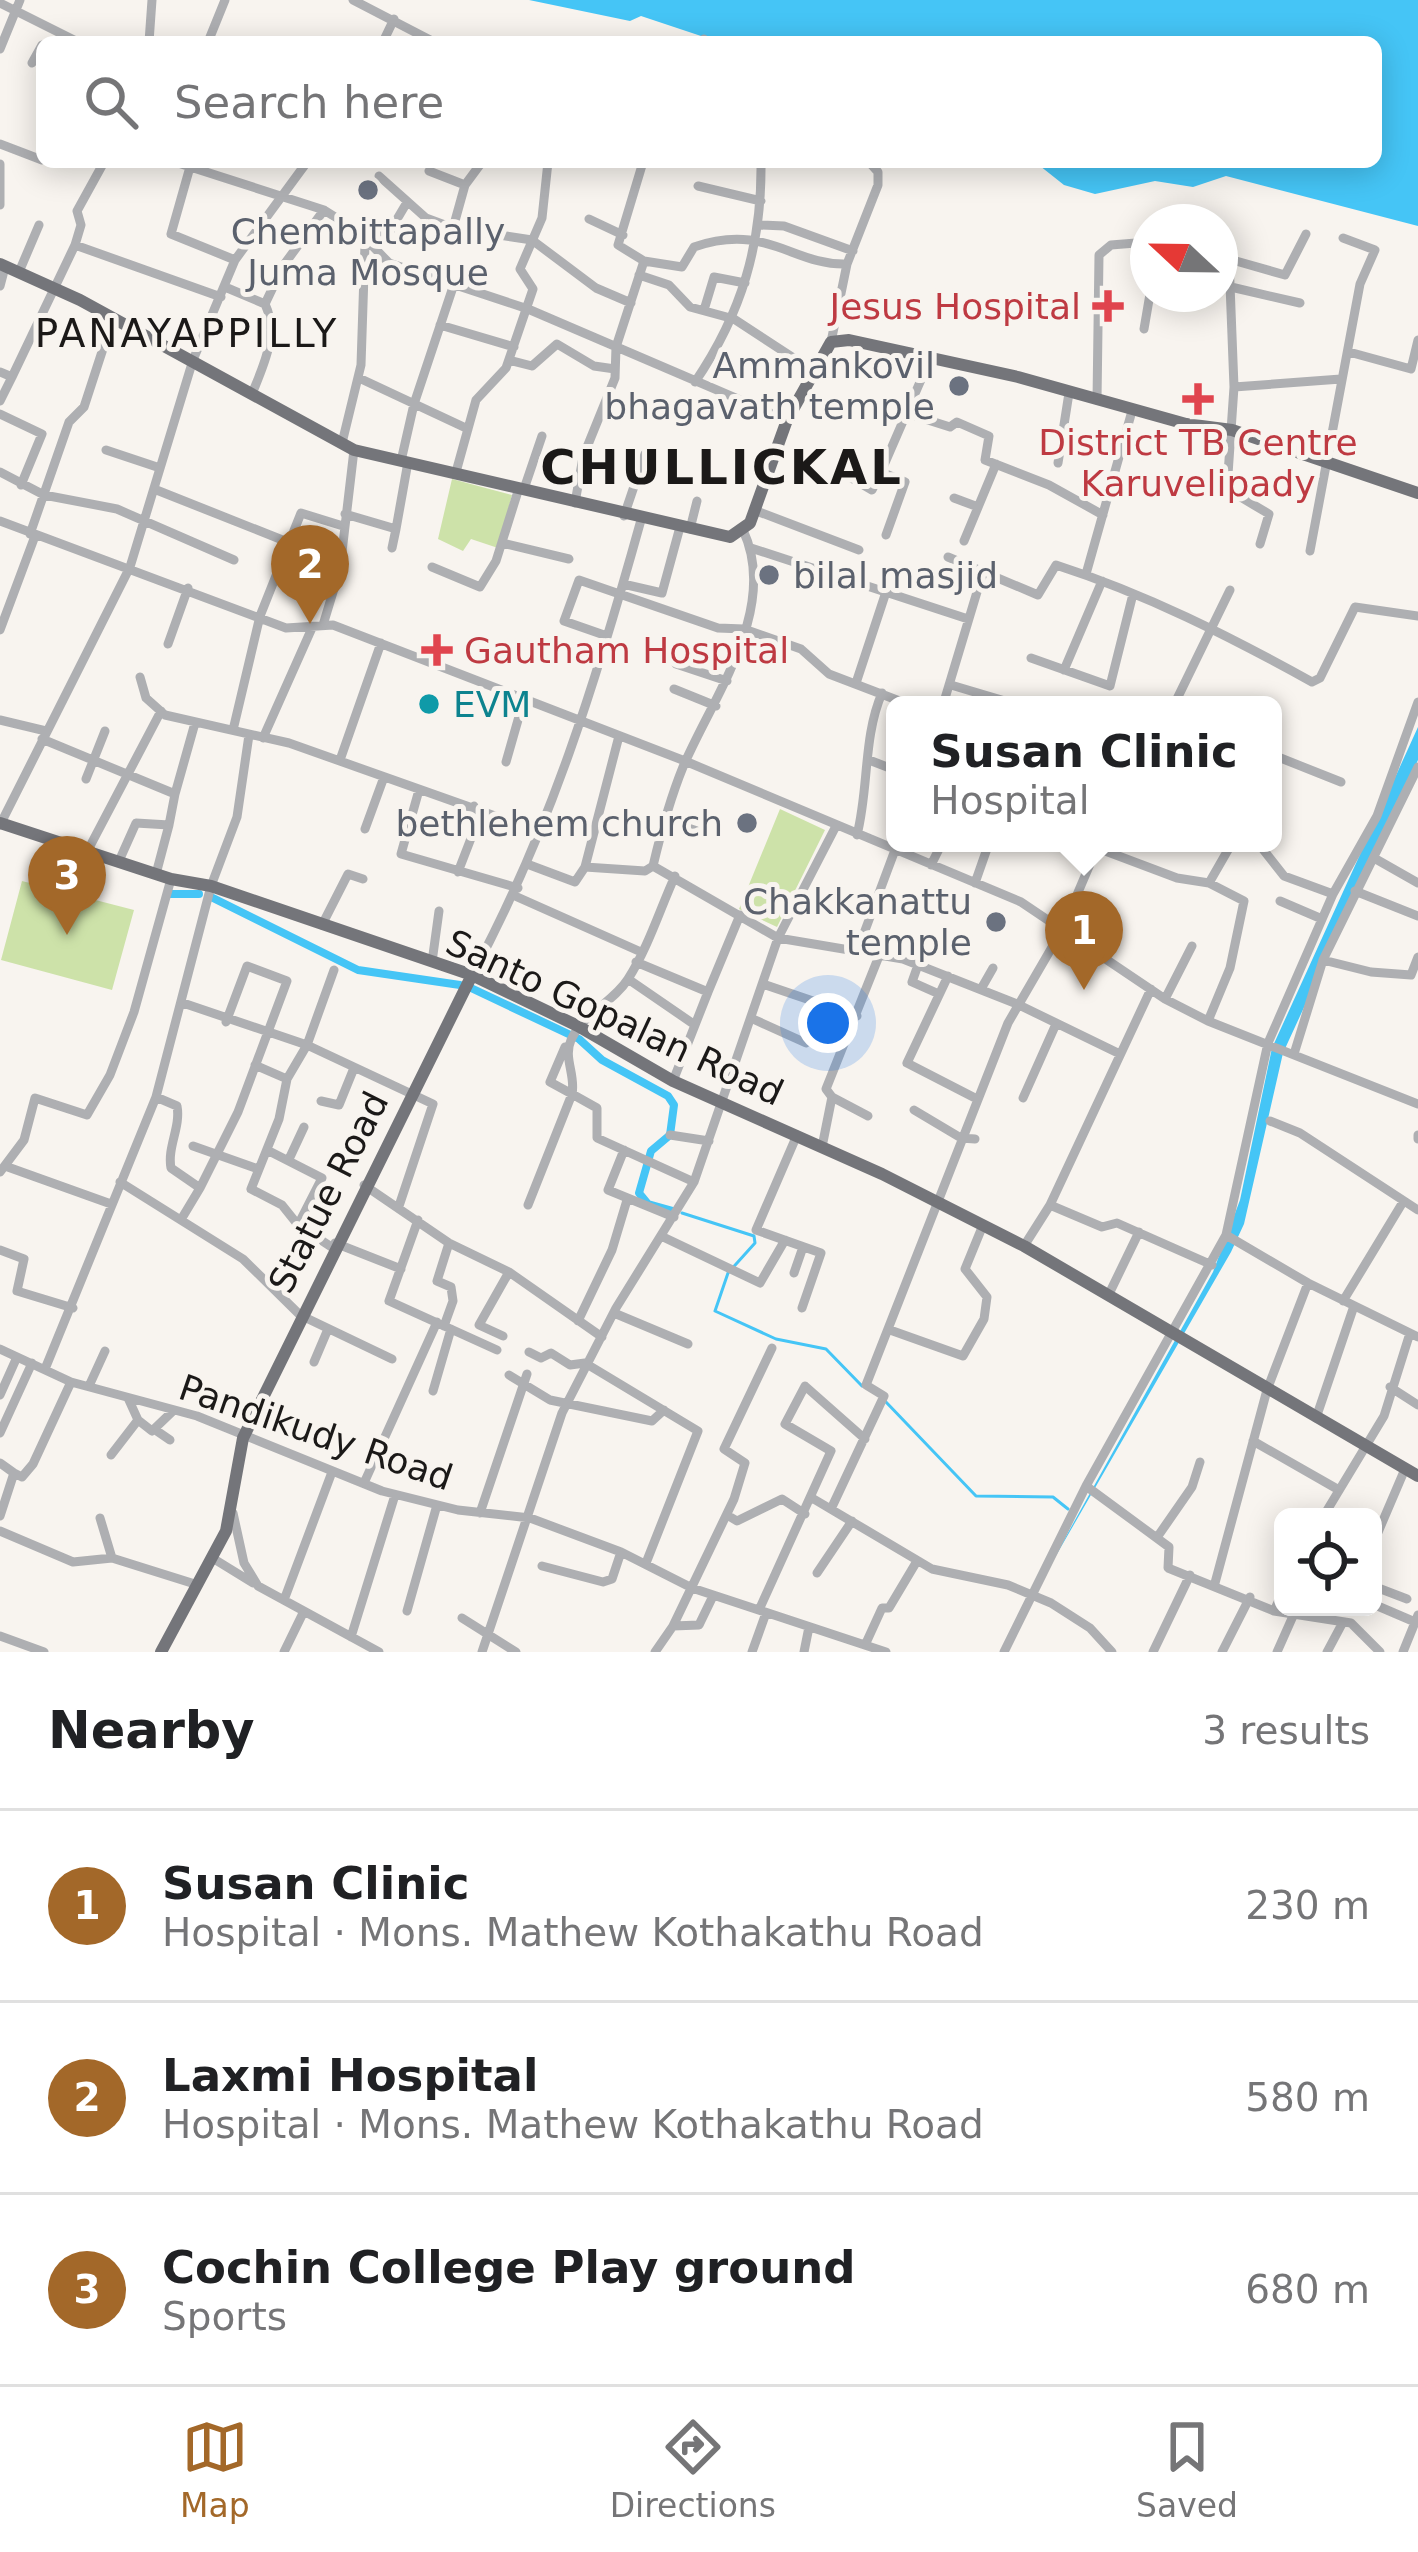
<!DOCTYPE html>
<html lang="en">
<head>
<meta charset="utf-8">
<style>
	body { margin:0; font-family:"DejaVu Sans",sans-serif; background:#f2f2f2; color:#202124 }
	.controls { position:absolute; right:36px; bottom:36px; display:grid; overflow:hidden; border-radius:18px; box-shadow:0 6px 30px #0003 }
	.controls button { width:108px; height:108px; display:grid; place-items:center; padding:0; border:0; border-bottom:3px solid #e0e0e0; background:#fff; color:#202124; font:60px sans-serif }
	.compass { position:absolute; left:1130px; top:204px; width:108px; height:108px; border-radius:50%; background:#fff; box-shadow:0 6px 30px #0003; rotate:292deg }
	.you { position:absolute; left:828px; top:1023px; width:42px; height:42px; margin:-30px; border:9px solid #fff; border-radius:50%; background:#1a73e8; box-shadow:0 0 0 18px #1a73e833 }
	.badge { display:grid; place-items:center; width:78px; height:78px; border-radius:50%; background:#a36829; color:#fff; font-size:39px; font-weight:700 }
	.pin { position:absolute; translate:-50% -99px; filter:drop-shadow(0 3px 6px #0008) }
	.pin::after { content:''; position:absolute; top:63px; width:42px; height:36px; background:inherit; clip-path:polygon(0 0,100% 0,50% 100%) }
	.popup { position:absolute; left:886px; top:696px; width:396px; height:156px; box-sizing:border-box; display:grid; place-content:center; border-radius:18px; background:#fff; filter:drop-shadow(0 3px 9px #0005); font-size:39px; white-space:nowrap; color:#757577 }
	.popup b { font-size:45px; color:#202124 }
	.popup::after { content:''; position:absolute; left:50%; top:100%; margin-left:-24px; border:24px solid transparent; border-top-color:#fff }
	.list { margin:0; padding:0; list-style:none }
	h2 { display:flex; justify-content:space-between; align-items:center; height:156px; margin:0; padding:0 48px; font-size:51px }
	h2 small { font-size:39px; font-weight:400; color:#757577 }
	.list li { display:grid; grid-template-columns:78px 1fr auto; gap:36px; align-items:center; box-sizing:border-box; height:192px; padding:0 48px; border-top:3px solid #e0e0e0 }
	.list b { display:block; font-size:45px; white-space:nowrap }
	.list p { margin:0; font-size:39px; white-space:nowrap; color:#757577 }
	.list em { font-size:39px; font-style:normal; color:#757577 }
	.icon { flex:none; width:66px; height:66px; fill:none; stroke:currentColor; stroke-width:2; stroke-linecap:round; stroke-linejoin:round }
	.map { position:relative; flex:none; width:1418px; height:1652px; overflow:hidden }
	.search { position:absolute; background:#fff; box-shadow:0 6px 30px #0003; left:36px; right:36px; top:36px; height:132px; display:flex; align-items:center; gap:30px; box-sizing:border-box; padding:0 42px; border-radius:18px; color:#757577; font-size:45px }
	.sheet { height:732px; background:#fff }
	nav { display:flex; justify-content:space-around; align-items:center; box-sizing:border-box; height:168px; border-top:3px solid #e0e0e0; background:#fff; font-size:33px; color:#757577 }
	nav a { display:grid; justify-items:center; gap:6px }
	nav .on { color:#a36829 }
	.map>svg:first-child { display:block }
</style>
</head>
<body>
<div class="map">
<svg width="1418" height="1652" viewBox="0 0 1418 1652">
	<rect width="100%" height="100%" fill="#f8f4ef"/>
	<path fill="#cde2a9" d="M452,479L512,495L498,548L471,539L463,551L438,539Z
		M780,809L825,830L777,927L739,909Z
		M22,881L134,910L112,990L1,960Z"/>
	<path fill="#45c5f6" d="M529,0H1418V226L1226,176L1193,187L1155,181L1095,194L1064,185L1035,162H1376V42H719L641,16L630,21Z
		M1418,727V760L1283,1053L1244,1224L1231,1252L1035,1592L1213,1272L1240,1200L1272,1048Z"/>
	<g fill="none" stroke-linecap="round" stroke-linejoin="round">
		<path stroke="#45c5f6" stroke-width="3" d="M682,1213L754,1236L755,1243L728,1273L715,1311L776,1339L826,1349L862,1386
			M885,1401L976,1496L1053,1497L1068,1509"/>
		<path stroke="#45c5f6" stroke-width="8" d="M169,894H199
			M213,898L358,970L460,985
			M471,988L579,1039L602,1060L668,1096L674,1105L670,1135L651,1151L639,1193L648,1204L673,1211"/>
		<path stroke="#aeafb2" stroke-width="9" d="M353,0L434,42
			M0,3L78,42
			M149,42L152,0
			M208,42L225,0
			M383,42L394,19
			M702,42L704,39
			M0,49L20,0
			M32,63L42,45
			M0,144L42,160
			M175,162L324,210L359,232L389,263L528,309L787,420
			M643,162L618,245L644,261
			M0,164V205
			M190,167L171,234L235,260
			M429,171L465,185
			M379,176L426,218L453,228L532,240L596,288L631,303
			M698,186L761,201
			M589,219L623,235
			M761,225L784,226L853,251
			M453,228L465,185L482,162
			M75,245L221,297
			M1220,255L1229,259L1234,387L1227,489L1269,514L1260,544
			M1229,259L1285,275L1306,234
			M19,272L39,225
			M639,275L669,285L690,307L734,319L812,370
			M0,286L5,267
			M225,287L265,304C279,334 264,364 252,394
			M1231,287L1300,303
			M265,304L283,266L324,210
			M704,310L714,277L745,283
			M440,325L514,347
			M1144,329L1150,294
			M831,342L847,264L878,185V172L869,162
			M1349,352L1411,369L1418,340
			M509,360L532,366L557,344L594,366L615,369
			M0,372L12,377L75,245L81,225L77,211L104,162
			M359,378L468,429
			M695,382C742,313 762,244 761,162
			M1234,387L1341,379
			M1097,400L1099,255L1111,245L1148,242
			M0,401L12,377
			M0,414L42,434L21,485
			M909,414L950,427L957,422L989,436L985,460L1049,485L1103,515
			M342,443L361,365L365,244L390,231L406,204
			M106,450L160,468
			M401,461L414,404L453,287
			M1058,463L1069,393
			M838,470L872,490L881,472
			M0,472L44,495L117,509L234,560
			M456,472L476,400L506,368L533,289L520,269L542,218L548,162
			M154,489L290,543
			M524,489L542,436
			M954,498L978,507
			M575,503L583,457L615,378L616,347L644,261L682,267L694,247C767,222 793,266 847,264
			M754,510L859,550
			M345,514L396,529L392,548
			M624,516L645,454
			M0,521L286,628L333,625L685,761L1021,902L1165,999L1208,1021L1418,1104
			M396,529L408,462
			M690,529L697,501
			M30,534L69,422L84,407L113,318
			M886,535L905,482L881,472L930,359
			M964,541L996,464
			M502,543L569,559
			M751,548L968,619
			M1310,551L1360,284L1375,250L1343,238
			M948,557L1038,595L1056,565C1146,594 1229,636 1312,682L1320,678L1355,607L1418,616
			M432,567L480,587L496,561L519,488
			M1086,574L1132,411
			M623,584L662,593L680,527
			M323,625L340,569L354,450
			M0,630L35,536
			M607,636L564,621L579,580L718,628L744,629L801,649L829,674L910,705
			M168,644L188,588
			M1031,658L1110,686L1133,594
			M676,664L727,681
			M1064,670L1102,581
			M140,677L146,698L165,715L289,743L540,832
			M856,683L886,592
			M951,685L1018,705
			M674,689L716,706
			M943,705L983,572
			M1174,705L1230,590
			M0,720L46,731
			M233,730L260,616L301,513L343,526
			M263,738L312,628
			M42,739L175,794L195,723
			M1273,755L1341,782
			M340,760L381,643
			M869,760L895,770
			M506,762L524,699
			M86,779L105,731
			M419,790L401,854L518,888
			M665,820L697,831
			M0,825L130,567L193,360L235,260L307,162
			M365,829L384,777
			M857,835C869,788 863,737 882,693
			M1084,843L1177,878L1209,883L1232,843
			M1258,843L1284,876L1333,894
			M88,850L161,711
			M1374,858L1418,883
			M119,861L136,823L169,825L175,794
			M527,864L575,882L585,867L645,871L653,866C661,832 670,799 683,767C712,698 780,609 743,530
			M931,865L942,843
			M653,866L778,938L903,959L1017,1004L1120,1054
			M585,867L619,736
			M458,872L475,828L474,806
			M156,874L169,825
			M675,876C660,909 648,948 628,979C613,1003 583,1013 571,1040C563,1058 576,1075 572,1094L597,1108V1138L694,1182
			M975,883L989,843
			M1355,891L1418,916
			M515,896L641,952
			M1280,901L1322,919
			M322,925L348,874L363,879
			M857,952L895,850
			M1323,960L1371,972L1411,975L1418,957
			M432,962L439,911
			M636,962L708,992L740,915
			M918,965L912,982L939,994
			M472,975C550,831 597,678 641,520
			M948,976L907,1063L977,1099
			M628,979L695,1025
			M763,984L857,1016
			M981,989L993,968
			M1165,999L1192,946
			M183,1003L307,1045L433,1104L399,1206
			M753,1019L806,1043
			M1208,1021L1230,968L1244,901L1209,883
			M1294,1054L1323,960L1418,767
			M255,1065L287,1079L279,1119L251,1189L282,1205L298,1225
			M287,1079L307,1045L334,970
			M673,1081L708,992
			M156,1097L177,1106C181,1127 167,1147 171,1168L200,1188L182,1218
			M832,1097L868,1116
			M1023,1098L1056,1024
			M321,1101L339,1105L354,1068
			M914,1110L961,1138L975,1139
			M1270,1121L1300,1133L1418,1210
			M670,1135L709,1141
			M797,1135L756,1230L821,1253L802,1308
			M1418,1135V1139
			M193,1146L258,1169
			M822,1147L832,1097L826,1089L879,956
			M267,1150L322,1178L298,1225L333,1248
			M624,1150L608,1190L674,1217
			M290,1157L304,1127
			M5,1166L111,1204
			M0,1172L24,1140L35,1098L87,1115L110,1075L134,1012L171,879
			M120,1182L243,1259L300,1315L392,1359
			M364,1185L449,1243L509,1272L602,1337
			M200,1188L238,1112L287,981L247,966L226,1022
			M528,1205L572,1094L550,1082L565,1047
			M1050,1205L1102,1227L1117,1223L1212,1265
			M418,1220L389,1301L497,1350
			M1226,1235L1308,1283L1418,1337
			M661,1236L760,1283L785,1240
			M335,1243L401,1269
			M1024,1246L1050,1205L1151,989
			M0,1250L24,1259L17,1291L73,1308
			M794,1273L803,1247
			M1109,1294L1139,1232
			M1343,1301L1403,1202
			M614,1313L688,1344
			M578,1321L612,1250L627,1200
			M444,1326L453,1301L451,1287L437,1281L449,1243
			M890,1330L963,1356L984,1319L987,1297L965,1269L983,1225
			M503,1336L479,1325L509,1272
			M0,1349L71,1382L197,1416L382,1491L458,1510L530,1518L621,1552L692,1588L886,1652
			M529,1352L541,1358L551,1353L570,1365L585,1363L698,1431L646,1563
			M314,1362L328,1329
			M45,1369L156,1097L211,886L237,817L249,735
			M509,1375L550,1400L652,1421L664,1410
			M89,1386L105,1351
			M1390,1387L1418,1405
			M433,1391L451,1329
			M0,1395L17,1357
			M128,1398L138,1420L152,1431L174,1410
			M1316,1418L1354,1306
			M154,1429L170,1440
			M0,1433L32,1363
			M1253,1441L1339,1490
			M111,1455L138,1420
			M0,1463L14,1473L0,1516
			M14,1473L22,1477L33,1464L71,1382
			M364,1483L437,1322
			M1086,1486L1169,1547L1168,1568L1274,1611L1351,1623L1380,1652
			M812,1498L932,1569L1008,1585L1051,1603L1090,1628L1112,1652
			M831,1509L884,1396L866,1385L1008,1023L1062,930L1099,843
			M233,1513L244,1563L258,1586L379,1652
			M480,1513L527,1374
			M727,1515L737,1521L782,1499L805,1514
			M1323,1517L1384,1416L1410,1333
			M100,1518L112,1558
			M0,1531L73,1562L112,1558L198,1585
			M1158,1536L1192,1487L1200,1462
			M1373,1544L1405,1469
			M214,1559L253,1583
			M542,1566L603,1582L612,1579L621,1552
			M817,1573L852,1521
			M1215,1583L1267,1390L1308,1283
			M1373,1586L1407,1599
			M284,1600L332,1472
			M1373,1604L1415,1622
			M759,1610L831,1451L785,1424L805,1386L865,1439
			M407,1611L437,1505
			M1274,1611L1283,1591
			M462,1618L516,1652
			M673,1626L734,1499L745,1463L724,1449L772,1348
			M0,1636L44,1652
			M351,1637L395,1495
			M866,1643L882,1608H889L917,1561
			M284,1652L304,1611
			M482,1652L562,1413L616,1308L694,1182L778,938L836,826
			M655,1652L673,1626L699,1625L713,1596
			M752,1652L766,1613
			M804,1652L809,1627
			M1004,1652L1086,1486L1226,1235L1268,1043L1333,894L1377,816L1418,702
			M1153,1652L1190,1575
			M1222,1652L1250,1597
			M1277,1652L1293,1616
			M1327,1652L1343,1622
			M1403,1652L1418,1615"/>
		<path stroke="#74757a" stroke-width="12" d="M0,264L80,300L354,450L730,537L750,523L787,420L831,342L849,340L1018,377L1186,424L1232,430L1418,493
			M0,823L171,879L211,886L472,975L578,1026L673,1081L882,1174L1024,1246L1418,1476
			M161,1652L226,1531L243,1438L472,975"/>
	</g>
	<g fill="#6b7280" stroke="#f8f4ef" stroke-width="4.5">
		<circle cx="368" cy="190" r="12"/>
		<circle cx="959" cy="386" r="12"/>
		<circle cx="769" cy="575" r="12"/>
		<circle cx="747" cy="823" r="12"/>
		<circle cx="996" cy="922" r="12"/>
	</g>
	<g fill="#e0444e" stroke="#f8f4ef" stroke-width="4.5">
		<path d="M1102 288h12v12h12v12h-12v12h-12v-12h-12v-12h12z"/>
		<path d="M1192 381h12v12h12v12h-12v12h-12v-12h-12v-12h12z"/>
		<path d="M431 632h12v12h12v12h-12v12h-12v-12h-12v-12h12z"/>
	</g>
	<circle fill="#0f9aa8" stroke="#f8f4ef" stroke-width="4.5" cx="429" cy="704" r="12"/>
	<g text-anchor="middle" stroke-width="10" stroke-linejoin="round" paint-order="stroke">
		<g font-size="36" fill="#5b616d" stroke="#f8f4ef" text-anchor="end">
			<text x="368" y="244" text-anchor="middle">Chembittapally<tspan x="368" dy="41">Juma Mosque</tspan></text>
			<text x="935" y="378">Ammankovil<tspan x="935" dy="41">bhagavath temple</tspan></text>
			<text x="793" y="588" text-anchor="start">bilal masjid</text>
			<text x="723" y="836">bethlehem church</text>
			<text x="972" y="914">Chakkanattu<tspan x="972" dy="41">temple</tspan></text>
		</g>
		<g font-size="36" fill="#be3a42" stroke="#f8f4ef" text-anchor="end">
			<text x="1081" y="319">Jesus Hospital</text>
			<text x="1198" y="455" text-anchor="middle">District TB Centre<tspan x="1198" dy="41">Karuvelipady</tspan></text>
			<text x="464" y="663" text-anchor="start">Gautham Hospital</text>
		</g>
		<g font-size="36" fill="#0d838f" stroke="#f8f4ef" text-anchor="start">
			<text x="453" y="717">EVM</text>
		</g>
		<g font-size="36" fill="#1b1918" stroke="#f8f4ef">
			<text transform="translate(615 1017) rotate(25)" y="13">Santo Gopalan Road</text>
			<text transform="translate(328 1192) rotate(-63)" y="13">Statue Road</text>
			<text transform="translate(316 1432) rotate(19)" y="13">Pandikudy Road</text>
		</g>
		<g font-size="39" letter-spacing="3" fill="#1b1918" stroke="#f8f4ef">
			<text x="187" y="347">PANAYAPPILLY</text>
		</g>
		<g font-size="48" font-weight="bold" letter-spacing="3" fill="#1b1918" stroke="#f8f4ef">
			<text x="722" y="484">CHULLICKAL</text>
		</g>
	</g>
</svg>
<div class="controls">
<button><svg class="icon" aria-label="locate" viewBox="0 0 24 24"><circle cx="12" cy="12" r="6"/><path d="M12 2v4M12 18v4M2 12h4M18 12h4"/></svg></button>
</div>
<svg class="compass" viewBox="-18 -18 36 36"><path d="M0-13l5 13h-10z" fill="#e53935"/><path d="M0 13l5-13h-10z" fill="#757577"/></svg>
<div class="you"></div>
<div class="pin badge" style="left:1084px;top:990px">1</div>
<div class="popup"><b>Susan Clinic</b>Hospital</div>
<div class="pin badge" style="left:310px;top:624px">2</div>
<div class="pin badge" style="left:67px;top:935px">3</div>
<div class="search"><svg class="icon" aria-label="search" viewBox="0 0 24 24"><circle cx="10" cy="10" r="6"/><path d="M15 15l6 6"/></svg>Search here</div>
</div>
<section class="sheet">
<h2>Nearby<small>3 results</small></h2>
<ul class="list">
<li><span class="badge">1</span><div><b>Susan Clinic</b><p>Hospital · Mons. Mathew Kothakathu Road</p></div><em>230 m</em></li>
<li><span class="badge">2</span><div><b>Laxmi Hospital</b><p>Hospital · Mons. Mathew Kothakathu Road</p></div><em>580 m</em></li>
<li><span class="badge">3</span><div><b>Cochin College Play ground</b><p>Sports</p></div><em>680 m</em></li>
</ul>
</section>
<nav>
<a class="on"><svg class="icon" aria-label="map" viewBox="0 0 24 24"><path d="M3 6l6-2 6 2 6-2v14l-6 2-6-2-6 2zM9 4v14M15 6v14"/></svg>Map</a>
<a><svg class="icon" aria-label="directions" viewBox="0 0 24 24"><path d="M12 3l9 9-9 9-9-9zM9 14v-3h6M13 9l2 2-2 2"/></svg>Directions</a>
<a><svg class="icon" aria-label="saved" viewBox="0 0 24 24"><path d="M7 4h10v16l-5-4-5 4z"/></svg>Saved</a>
</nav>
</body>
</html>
